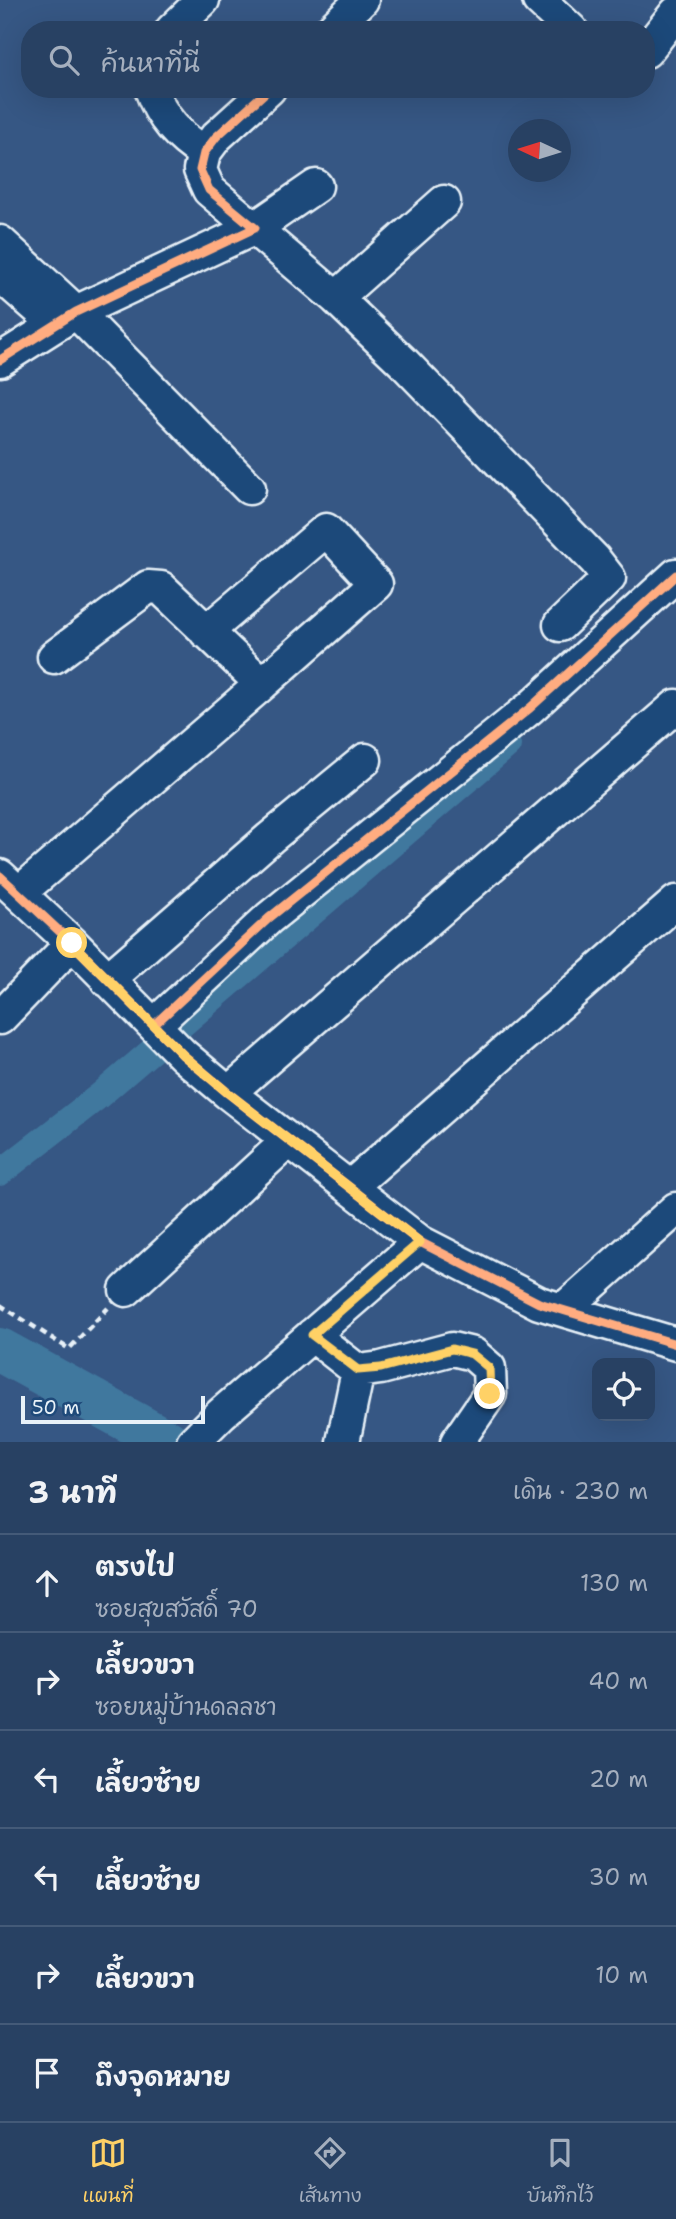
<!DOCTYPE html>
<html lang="th">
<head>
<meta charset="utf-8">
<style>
	body { margin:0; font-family:"Shantell Sans","Playpen Sans Thai",sans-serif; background:#304869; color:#f1f3f6 }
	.controls { position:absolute; right:21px; bottom:21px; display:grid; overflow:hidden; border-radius:14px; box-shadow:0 7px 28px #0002 }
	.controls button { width:63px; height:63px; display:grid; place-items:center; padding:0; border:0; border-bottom:2px solid #445a78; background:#284163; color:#f1f3f6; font:35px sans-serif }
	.compass { position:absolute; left:508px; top:119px; width:63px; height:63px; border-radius:50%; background:#284163; box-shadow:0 7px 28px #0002; rotate:274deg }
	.scale { position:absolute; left:21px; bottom:18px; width:184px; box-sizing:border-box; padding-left:7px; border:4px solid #e8f1f8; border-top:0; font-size:19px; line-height:24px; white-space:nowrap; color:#e8f1f8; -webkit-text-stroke:5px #1f4a7a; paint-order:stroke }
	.stop { position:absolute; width:21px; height:21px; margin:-16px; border:5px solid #ffd166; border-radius:50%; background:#fff }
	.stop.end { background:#ffd166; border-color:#fff; box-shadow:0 2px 7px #0008 }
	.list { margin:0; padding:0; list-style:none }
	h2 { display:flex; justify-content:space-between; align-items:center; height:91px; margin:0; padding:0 28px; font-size:30px }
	h2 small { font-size:23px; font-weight:400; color:#a5afbe }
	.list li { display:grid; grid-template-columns:46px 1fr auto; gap:21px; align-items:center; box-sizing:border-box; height:98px; padding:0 28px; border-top:2px solid #445a78 }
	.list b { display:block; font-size:26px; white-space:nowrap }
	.list p { margin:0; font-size:23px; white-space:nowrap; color:#a5afbe }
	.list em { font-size:23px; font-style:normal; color:#a5afbe }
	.icon { flex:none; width:38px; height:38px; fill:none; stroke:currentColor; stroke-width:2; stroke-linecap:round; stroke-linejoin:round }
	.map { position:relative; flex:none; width:676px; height:1442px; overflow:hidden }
	.search { position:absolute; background:#284163; box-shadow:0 7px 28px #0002; left:21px; right:21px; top:21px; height:77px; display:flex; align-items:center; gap:18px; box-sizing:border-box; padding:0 24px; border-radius:28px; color:#a5afbe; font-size:26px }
	.sheet { height:679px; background:#284163 }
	nav { display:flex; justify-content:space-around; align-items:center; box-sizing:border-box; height:98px; border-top:2px solid #445a78; background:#284163; font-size:19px; color:#a5afbe }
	nav a { display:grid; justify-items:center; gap:4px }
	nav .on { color:#ffd166 }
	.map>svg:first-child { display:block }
</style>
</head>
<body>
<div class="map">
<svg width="676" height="1442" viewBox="0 0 676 1442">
	<rect width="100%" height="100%" fill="#365784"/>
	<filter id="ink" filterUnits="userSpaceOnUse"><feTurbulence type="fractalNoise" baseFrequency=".0143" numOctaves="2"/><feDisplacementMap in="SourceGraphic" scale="14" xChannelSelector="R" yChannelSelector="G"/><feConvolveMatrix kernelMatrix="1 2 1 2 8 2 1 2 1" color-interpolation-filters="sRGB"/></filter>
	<g filter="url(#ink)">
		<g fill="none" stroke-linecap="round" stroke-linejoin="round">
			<path stroke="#41789e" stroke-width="26" d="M0,1173L99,1096L508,745"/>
			<path stroke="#41789e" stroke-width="44" d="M0,1350L168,1442"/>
			<g stroke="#e8f1f8" stroke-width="37">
				<path id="minor" d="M539,0L571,30
					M172,30L203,0
					M331,30L362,0
					M646,51L676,13
					M151,89C161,118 179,137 204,153
					M269,89L216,137L204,153L200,170L209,190L336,298L403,362L595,560L609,578L560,625
					M0,242L76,312L249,488
					M0,275L56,324
					M336,298L444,202
					M0,360L76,312L255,228L316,186
					M206,632L326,530L376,584L262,684
					M0,876L72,943L183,1055L228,1093L420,1242L539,1303L676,1344
					M19,893L262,684L161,588L148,587L54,657
					M107,980L270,838L365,760
					M0,1018L72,943
					M154,1025L269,918L530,708L676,575
					M228,1093L676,706
					M350,1187L676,902
					M126,1290L289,1140
					M563,1310L676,1209
					M312,1335L358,1371L381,1368L452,1349L473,1354L489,1368L490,1394L457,1442
					M193,1442L221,1414L420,1242
					M343,1442L358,1371"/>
			</g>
			<path stroke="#e8f1f8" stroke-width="4.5" stroke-dasharray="7 5" stroke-linecap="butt" d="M0,1305L69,1349L108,1308"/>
			<use href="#minor" stroke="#1f4a7a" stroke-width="32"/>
			<g stroke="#1f4a7a" stroke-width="13">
				<path id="cycleway" d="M0,360L76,312L255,228L209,190L200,170L204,153L216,137L269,89
					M0,876L72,943L183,1055L228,1093L420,1242L539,1303L676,1344
					M154,1025L269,918L530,708L676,575"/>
			</g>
			<use href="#cycleway" stroke="#ffac80" stroke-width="9"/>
		</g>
	</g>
	<g fill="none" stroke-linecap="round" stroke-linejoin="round" filter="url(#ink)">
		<path stroke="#ffd166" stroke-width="9" d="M72,943L183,1055L228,1093L420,1242L312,1335L358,1370L381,1368L452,1349L472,1354L489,1368L490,1394"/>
	</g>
</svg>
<div class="controls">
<button><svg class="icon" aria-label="locate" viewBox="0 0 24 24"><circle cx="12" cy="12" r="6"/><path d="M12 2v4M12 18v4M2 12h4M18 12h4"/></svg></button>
</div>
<svg class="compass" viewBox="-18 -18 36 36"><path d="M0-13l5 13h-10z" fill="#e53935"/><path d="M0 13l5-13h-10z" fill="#a5afbe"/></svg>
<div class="scale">50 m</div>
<div class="stop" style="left:72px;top:943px"></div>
<div class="stop end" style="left:490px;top:1394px"></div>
<div class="search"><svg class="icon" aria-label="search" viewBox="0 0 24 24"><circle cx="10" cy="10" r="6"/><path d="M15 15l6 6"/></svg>ค้นหาที่นี่</div>
</div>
<section class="sheet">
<h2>3 นาที<small>เดิน · 230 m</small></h2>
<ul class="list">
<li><svg class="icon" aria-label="ahead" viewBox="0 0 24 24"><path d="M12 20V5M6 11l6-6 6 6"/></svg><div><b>ตรงไป</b><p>ซอยสุขสวัสดิ์ 70</p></div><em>130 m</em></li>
<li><svg class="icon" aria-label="right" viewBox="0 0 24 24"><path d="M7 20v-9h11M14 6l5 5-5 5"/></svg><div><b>เลี้ยวขวา</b><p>ซอยหมู่บ้านดลลชา</p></div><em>40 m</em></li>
<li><svg class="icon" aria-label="left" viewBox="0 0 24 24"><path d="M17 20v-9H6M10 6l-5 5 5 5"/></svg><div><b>เลี้ยวซ้าย</b></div><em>20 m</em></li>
<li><svg class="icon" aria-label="left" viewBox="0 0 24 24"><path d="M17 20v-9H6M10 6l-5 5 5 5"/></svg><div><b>เลี้ยวซ้าย</b></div><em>30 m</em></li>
<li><svg class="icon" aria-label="right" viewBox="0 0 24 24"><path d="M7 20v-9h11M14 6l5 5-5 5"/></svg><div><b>เลี้ยวขวา</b></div><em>10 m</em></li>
<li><svg class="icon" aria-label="arrive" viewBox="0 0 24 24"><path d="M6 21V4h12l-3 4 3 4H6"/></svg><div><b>ถึงจุดหมาย</b></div></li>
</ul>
</section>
<nav>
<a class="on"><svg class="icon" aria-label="map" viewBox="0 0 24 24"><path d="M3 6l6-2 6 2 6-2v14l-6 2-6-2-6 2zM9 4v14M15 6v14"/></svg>แผนที่</a>
<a><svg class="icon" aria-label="directions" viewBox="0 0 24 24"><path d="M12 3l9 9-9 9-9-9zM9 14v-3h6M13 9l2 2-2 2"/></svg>เส้นทาง</a>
<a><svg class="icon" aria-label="saved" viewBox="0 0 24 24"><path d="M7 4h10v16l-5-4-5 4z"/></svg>บันทึกไว้</a>
</nav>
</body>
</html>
